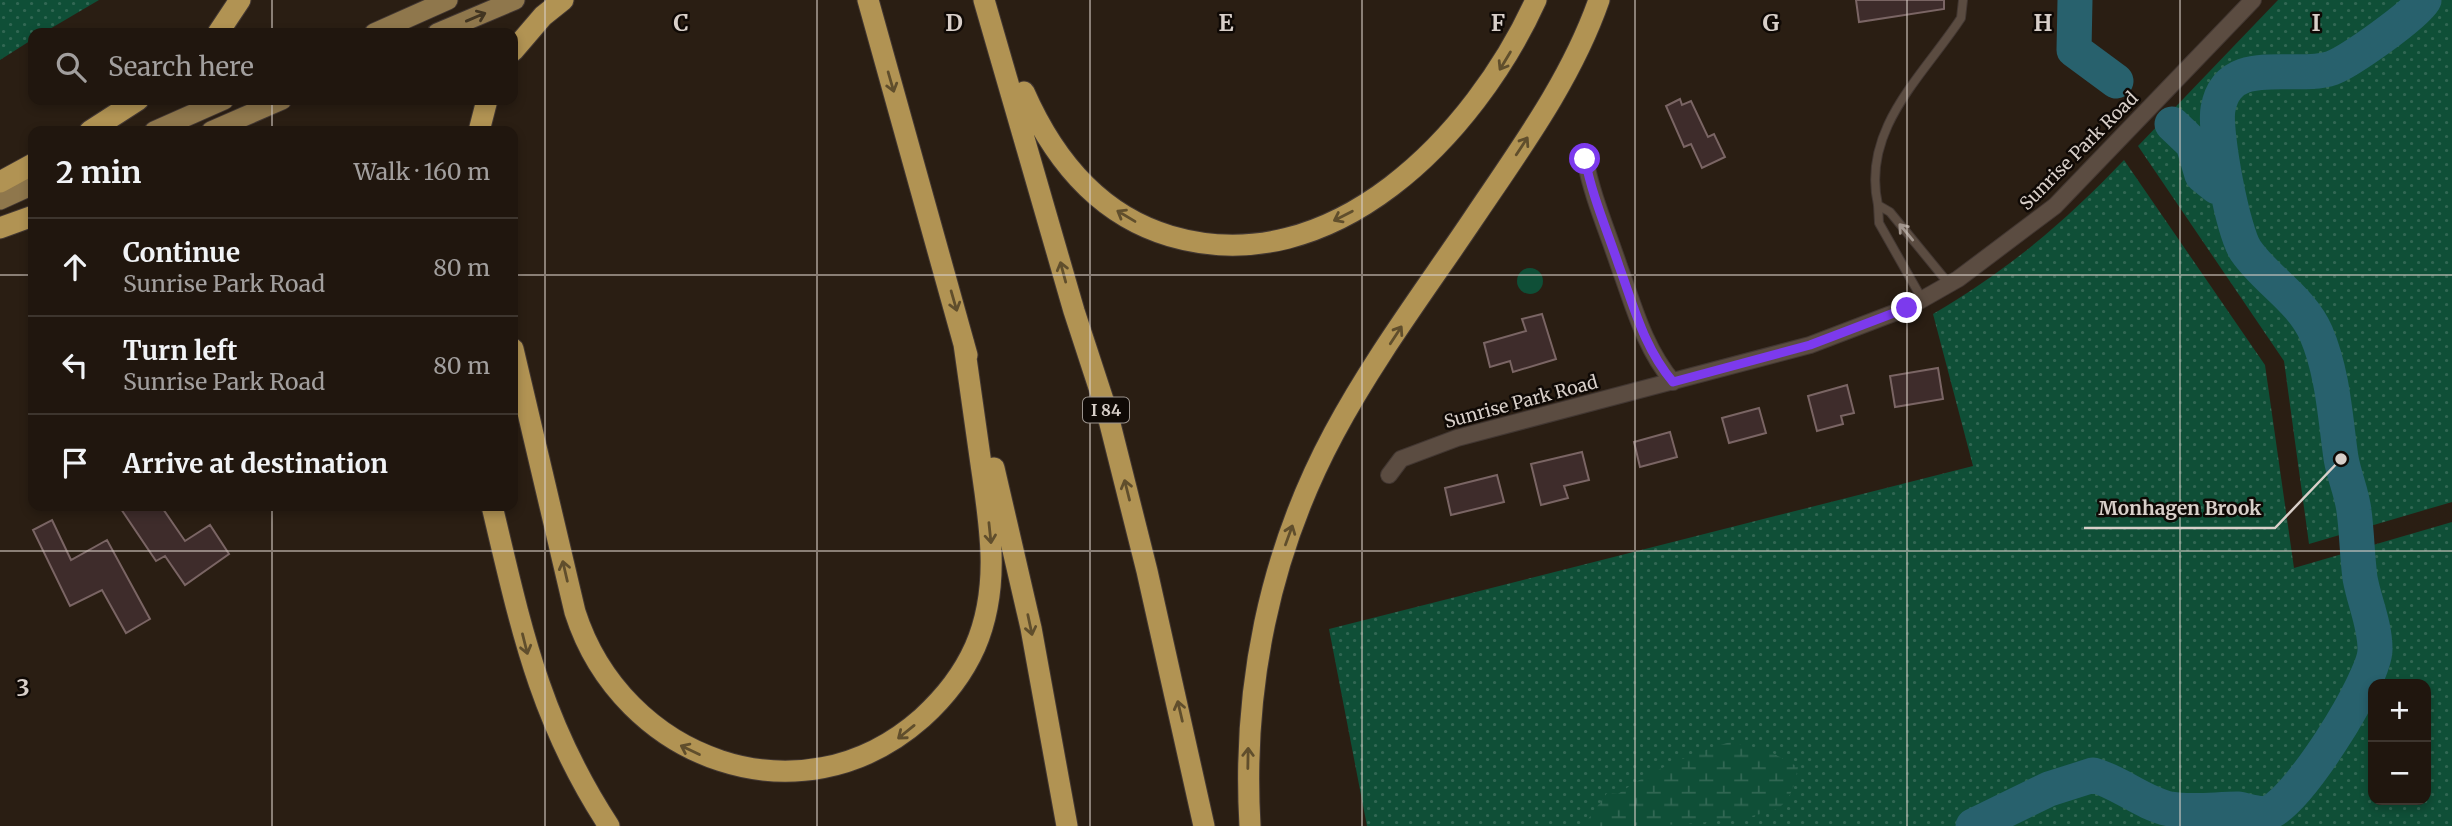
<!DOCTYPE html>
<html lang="en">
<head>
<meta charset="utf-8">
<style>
	body { margin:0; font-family:Merriweather,serif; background:#2d231c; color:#f1f3f6 }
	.controls { position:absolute; right:21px; bottom:21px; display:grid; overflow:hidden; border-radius:14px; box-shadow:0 4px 10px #0003 }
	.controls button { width:63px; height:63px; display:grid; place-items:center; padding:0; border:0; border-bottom:2px solid #3d352e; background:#20160e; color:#f1f3f6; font:35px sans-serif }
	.stop { position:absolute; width:21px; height:21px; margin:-16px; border:5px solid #7c3aed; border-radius:50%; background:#fff }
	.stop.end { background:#7c3aed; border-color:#fff; box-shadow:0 2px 7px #0008 }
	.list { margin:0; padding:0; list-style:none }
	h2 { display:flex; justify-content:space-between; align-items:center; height:91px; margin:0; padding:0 28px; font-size:30px }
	h2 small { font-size:23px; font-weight:400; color:#a29f9e }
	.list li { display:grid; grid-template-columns:46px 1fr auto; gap:21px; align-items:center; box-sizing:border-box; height:98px; padding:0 28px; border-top:2px solid #3d352e }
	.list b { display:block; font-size:26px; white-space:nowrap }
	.list p { margin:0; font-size:23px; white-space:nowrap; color:#a29f9e }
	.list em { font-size:23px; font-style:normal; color:#a29f9e }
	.icon { flex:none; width:38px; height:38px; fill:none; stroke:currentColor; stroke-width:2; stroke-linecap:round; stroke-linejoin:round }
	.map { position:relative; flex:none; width:2452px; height:826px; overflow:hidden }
	.search { position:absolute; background:#20160e; box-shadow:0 4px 10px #0003; left:28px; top:28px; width:490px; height:77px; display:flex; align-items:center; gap:18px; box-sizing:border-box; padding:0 24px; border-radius:14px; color:#a29f9e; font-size:26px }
	.panel { position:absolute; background:#20160e; box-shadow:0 4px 10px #0003; left:28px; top:126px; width:490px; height:385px; border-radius:14px }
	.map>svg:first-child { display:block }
</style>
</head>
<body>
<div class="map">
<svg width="2452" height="826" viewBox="0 0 2452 826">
	<defs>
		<pattern id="grass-dots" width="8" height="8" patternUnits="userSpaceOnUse" patternTransform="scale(1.75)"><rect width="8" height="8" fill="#0f4f37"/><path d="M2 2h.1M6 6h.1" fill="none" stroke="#316753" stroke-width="1.8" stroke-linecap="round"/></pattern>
		<pattern id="wetland-marsh" width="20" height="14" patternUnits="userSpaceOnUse" patternTransform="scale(1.75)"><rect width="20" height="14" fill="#0f4f37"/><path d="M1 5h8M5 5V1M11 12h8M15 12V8" fill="none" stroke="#316753"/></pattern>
	</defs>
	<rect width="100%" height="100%" fill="#2a1e13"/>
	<path fill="url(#grass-dots)" fill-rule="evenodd" d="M0,0H99L43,33H33V39L0,60Z
		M2278,0H2452V502L2309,544L2284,361L2138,146Z
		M2124,160L2265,365L2294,568L2452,522V826H1367L1329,629L1973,466L1933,314C2007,271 2066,221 2124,160ZM2373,684H2426V800H2373Z"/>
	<path fill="url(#wetland-marsh)" d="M1730,742L1767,750L1798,767C1795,782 1792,800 1777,809C1733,826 1635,826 1583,826L1607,793L1618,794C1653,769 1689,755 1730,742Z"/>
	<path fill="#0f4f37" d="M1517 281a13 13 0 1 1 26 0a13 13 0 1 1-26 0Z"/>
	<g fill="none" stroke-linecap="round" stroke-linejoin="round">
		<path stroke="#28616d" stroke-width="35" d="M2075,0L2074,50L2116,81
			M2172,124L2193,144L2202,175L2217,187
			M1973,826L2049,789L2093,775C2120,782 2142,803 2170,809C2192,813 2216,809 2237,809C2246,810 2259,815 2267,813C2295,807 2376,678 2375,649C2375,624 2364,601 2360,578C2357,555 2357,533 2354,511C2352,493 2344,476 2341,458C2335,416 2333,373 2316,333C2301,299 2267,281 2246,251C2233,233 2214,131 2218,109C2228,52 2294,81 2332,68C2350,61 2414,16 2424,0"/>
	</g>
	<path fill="#3e2c2b" stroke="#7a6564" stroke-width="2" d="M1856,0H1944V9L1859,22Z
		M1680,99L1682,105L1691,101L1708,137L1714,134L1725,157L1702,168L1691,144L1684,147L1666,106Z
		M1542,314L1556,359L1513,372L1510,361L1490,367L1484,343L1526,331L1522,319Z
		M1938,368L1943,399L1895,407L1890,376Z
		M1847,385L1854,413L1841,416L1843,424L1817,431L1808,396Z
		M1759,408L1766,433L1729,443L1722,418Z
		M1670,432L1677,457L1640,467L1634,442Z
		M1582,452L1589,480L1564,486L1568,498L1541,505L1531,464Z
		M1497,475L1504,502L1451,515L1445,488Z
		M119,506H161L185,541L210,525L229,554L185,585L165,556L156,561Z
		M52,520L71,560L107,540L150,619L126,633L102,590L70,606L33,530Z"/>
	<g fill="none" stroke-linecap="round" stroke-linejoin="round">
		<g stroke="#423732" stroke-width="10">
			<path id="service" d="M1878,205C1861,129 1923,76 1961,18L1963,0
				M1922,299L1879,223L1878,205L1890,212L1949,284"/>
		</g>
		<g stroke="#423732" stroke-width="18">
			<path id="minor" d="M1585,159C1592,196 1607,230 1619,266C1634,307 1644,347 1673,382
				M1389,475L1401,459L1457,438L1810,345L1907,308L1958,279L2055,206L2253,0"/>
		</g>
		<g stroke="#423732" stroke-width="21">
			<path id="primary" d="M374,33L448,0
				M437,33L515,0
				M154,131L224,100
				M211,131L282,100
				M0,200L33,185"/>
		</g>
		<g stroke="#423732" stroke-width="23">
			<path id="motorway" d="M868,0L967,355
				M984,0L1074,311L1107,412L1147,571L1204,826
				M218,33L240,0
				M513,51L543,16L563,0
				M1024,92C1053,158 1099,215 1170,236C1333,284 1475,134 1536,0
				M90,131L138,100
				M479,131L487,100
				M0,182L33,164
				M0,228L33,216
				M513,349L575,612C622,759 800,826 922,718C944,698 963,674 975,647C1001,587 990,526 981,464C975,424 970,384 964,344
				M994,468L1031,628L1067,826
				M492,506C521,627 539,719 609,826
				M1250,826C1242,689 1269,554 1334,433C1374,358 1426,289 1473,219C1520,149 1571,80 1599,0"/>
		</g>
		<use href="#service" stroke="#5b4c41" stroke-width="8"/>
		<use href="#minor" stroke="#5b4c41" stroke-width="16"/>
		<use href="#primary" stroke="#8f774c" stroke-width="19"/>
		<use href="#motorway" stroke="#b19353" stroke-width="21"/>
	</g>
	<defs><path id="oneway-shaft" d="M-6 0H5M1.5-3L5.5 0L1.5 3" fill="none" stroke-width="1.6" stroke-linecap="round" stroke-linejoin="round" transform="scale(1.75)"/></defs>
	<use stroke="#423521" href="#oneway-shaft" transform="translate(476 17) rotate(-23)"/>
	<g stroke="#604e2c">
		<use href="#oneway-shaft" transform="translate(1505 61) rotate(121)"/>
		<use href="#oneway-shaft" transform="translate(891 82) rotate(74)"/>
		<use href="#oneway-shaft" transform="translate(1522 146) rotate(-57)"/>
		<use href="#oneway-shaft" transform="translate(1126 216) rotate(-149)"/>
		<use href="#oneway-shaft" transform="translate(1343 216) rotate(153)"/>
		<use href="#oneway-shaft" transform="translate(1063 272) rotate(-105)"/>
		<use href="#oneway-shaft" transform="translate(954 301) rotate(74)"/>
		<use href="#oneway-shaft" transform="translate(1396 335) rotate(-57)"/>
		<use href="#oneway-shaft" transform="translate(1127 490) rotate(-104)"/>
		<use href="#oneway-shaft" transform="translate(990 533) rotate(84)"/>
		<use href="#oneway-shaft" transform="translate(1289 535) rotate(-70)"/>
		<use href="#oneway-shaft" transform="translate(565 571) rotate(-103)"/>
		<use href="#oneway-shaft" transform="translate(1030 625) rotate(78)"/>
		<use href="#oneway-shaft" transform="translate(525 644) rotate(76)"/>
		<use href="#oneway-shaft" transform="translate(1180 711) rotate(-103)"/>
		<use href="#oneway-shaft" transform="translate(906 732) rotate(141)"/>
		<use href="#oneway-shaft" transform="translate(690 750) rotate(-154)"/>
		<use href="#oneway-shaft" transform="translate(1248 758) rotate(-89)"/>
	</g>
	<use stroke="#a0948c" href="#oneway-shaft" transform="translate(1906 232) rotate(-130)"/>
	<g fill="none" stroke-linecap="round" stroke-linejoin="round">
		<path stroke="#7c3aed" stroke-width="9" d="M1585,159C1592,196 1607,230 1619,266C1634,307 1644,348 1673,382L1810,345L1907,308"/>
	</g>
	<path fill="none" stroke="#d8cfc9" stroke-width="2" stroke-opacity="0.55" d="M272,0V33M545,0V826M817,0V826M1090,0V826M1362,0V826M1635,0V826M1907,0V826M2180,0V826M272,100V131M0,275H33M513,275H2452M272,506V826M0,551H2452"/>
	<g text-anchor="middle" stroke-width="5" stroke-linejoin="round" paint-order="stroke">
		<rect fill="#0f0905" stroke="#9c948e" stroke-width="2" x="1083" y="397.5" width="46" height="25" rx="5"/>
		<g font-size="16" font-weight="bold" fill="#d8cfc9">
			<text x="1106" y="416">I 84</text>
		</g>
		<g font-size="18" fill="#d8cfc9" stroke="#0f0905">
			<text transform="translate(2079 151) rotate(-45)" y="6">Sunrise Park Road</text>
			<text transform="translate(1521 402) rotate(-15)" y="6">Sunrise Park Road</text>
		</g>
	</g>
	<g font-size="23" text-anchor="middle" font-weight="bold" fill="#d8cfc9" stroke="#0f0905" stroke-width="5" stroke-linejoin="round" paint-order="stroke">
		<text x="681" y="31">C</text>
		<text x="954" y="31">D</text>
		<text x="1226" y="31">E</text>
		<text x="1498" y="31">F</text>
		<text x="1771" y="31">G</text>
		<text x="2043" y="31">H</text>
		<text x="2316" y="31">I</text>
		<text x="23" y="696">3</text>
	</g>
	<path fill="none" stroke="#d8cfc9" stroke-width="2.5" d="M2341 459L2275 528H2084"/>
	<circle fill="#d8cfc9" stroke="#0f0905" stroke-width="2.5" cx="2341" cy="459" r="7"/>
	<g font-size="19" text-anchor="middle" font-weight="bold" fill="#d8cfc9" stroke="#0f0905" stroke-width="5" stroke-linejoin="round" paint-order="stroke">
		<text x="2180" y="515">Monhagen Brook</text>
	</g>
</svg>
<div class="controls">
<button>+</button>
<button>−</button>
</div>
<div class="stop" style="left:1585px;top:159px"></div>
<div class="stop end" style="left:1907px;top:308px"></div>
<div class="search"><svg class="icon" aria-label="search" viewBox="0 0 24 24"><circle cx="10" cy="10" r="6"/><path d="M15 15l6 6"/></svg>Search here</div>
<section class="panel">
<h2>2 min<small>Walk · 160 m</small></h2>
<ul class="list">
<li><svg class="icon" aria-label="ahead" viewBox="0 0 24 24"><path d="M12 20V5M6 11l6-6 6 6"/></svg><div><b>Continue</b><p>Sunrise Park Road</p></div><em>80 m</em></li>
<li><svg class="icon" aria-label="left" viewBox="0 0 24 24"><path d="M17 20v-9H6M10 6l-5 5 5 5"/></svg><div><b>Turn left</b><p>Sunrise Park Road</p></div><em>80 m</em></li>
<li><svg class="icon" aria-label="arrive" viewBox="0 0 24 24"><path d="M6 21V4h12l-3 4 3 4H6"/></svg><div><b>Arrive at destination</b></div></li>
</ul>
</section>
</div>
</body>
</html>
